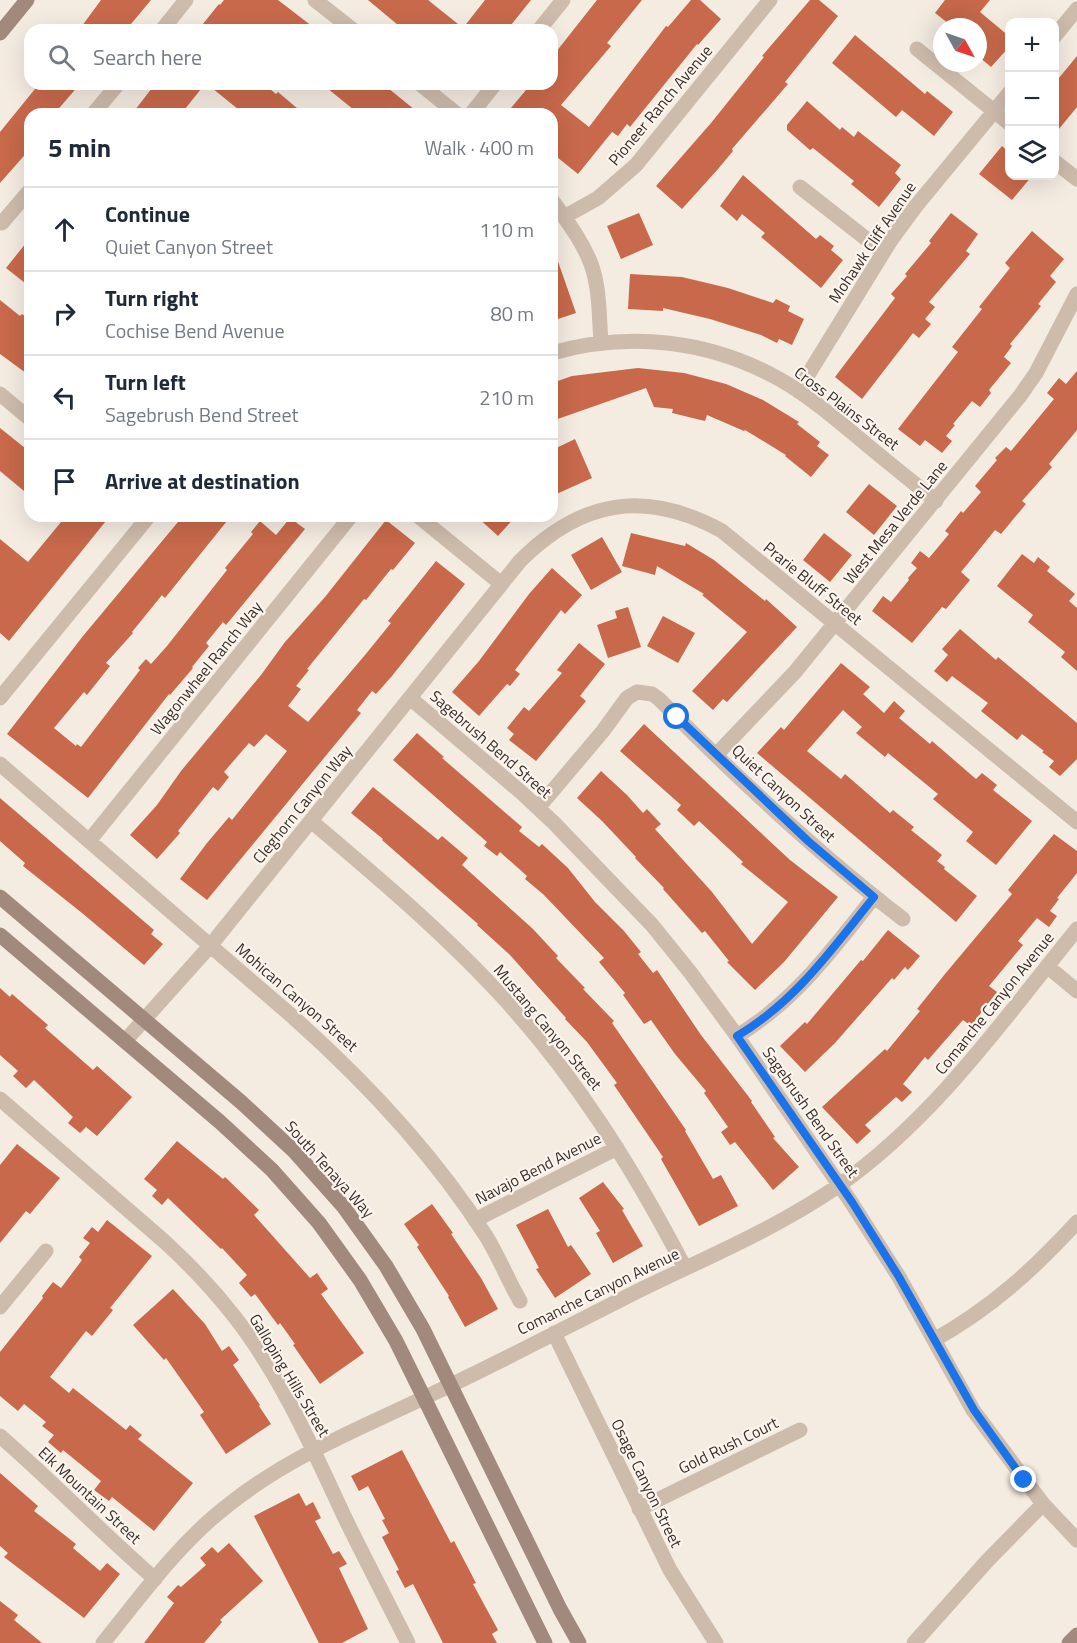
<!DOCTYPE html>
<html lang="en">
<head>
<meta charset="utf-8">
<style>
	body { margin:0; font-family:"Titillium Web",sans-serif; background:#f2f2f3; color:#1f2937 }
	.controls { position:absolute; right:18px; top:18px; display:grid; overflow:hidden; border-radius:12px; box-shadow:0 6px 24px #0002 }
	.controls button { width:54px; height:54px; display:grid; place-items:center; padding:0; border:0; border-bottom:2px solid #e0e1e3; background:#fff; color:#1f2937; font:30px sans-serif }
	.compass { position:absolute; left:933px; top:18px; width:54px; height:54px; border-radius:50%; background:#fff; box-shadow:0 6px 24px #0002; rotate:130deg }
	.stop { position:absolute; width:18px; height:18px; margin:-14px; border:4px solid #1a73e8; border-radius:50%; background:#fff }
	.stop.end { background:#1a73e8; border-color:#fff; box-shadow:0 2px 6px #0008 }
	.list { margin:0; padding:0; list-style:none }
	h2 { display:flex; justify-content:space-between; align-items:center; height:78px; margin:0; padding:0 24px; font-size:26px }
	h2 small { font-size:20px; font-weight:400; color:#747a83 }
	.list li { display:grid; grid-template-columns:39px 1fr auto; gap:18px; align-items:center; box-sizing:border-box; height:84px; padding:0 24px; border-top:2px solid #e0e1e3 }
	.list b { display:block; font-size:22px; white-space:nowrap }
	.list p { margin:0; font-size:20px; white-space:nowrap; color:#747a83 }
	.list em { font-size:20px; font-style:normal; color:#747a83 }
	.icon { flex:none; width:33px; height:33px; fill:none; stroke:currentColor; stroke-width:2; stroke-linecap:round; stroke-linejoin:round }
	.map { position:relative; flex:none; width:1077px; height:1643px; overflow:hidden }
	.search { position:absolute; background:#fff; box-shadow:0 6px 24px #0002; left:24px; top:24px; width:534px; height:66px; display:flex; align-items:center; gap:15px; box-sizing:border-box; padding:0 21px; border-radius:18px; color:#747a83; font-size:22px }
	.panel { position:absolute; background:#fff; box-shadow:0 6px 24px #0002; left:24px; top:108px; width:534px; height:414px; border-radius:18px }
	.map>svg:first-child { display:block }
</style>
</head>
<body>
<div class="map">
<svg width="1077" height="1643" viewBox="0 0 1077 1643">
	<rect width="100%" height="100%" fill="#f4ebe1"/>
	<path fill="#c8694b" d="M101,0H151L126,30H79Z
		M224,0H278L317,30H198L219,4L220,5Z
		M368,0H428L463,28L485,0H531L507,30H404Z
		M597,0H642L607,43L611,46L561,105L589,127L666,26L668,27L691,0H700L721,19L698,45L697,44L630,127L627,124L618,136L612,132L578,174L552,153V114H506L531,84H552V57Z
		M810,0H819L838,16L785,82L788,84L732,149L733,151L718,169L682,209L656,186L711,123L764,57L762,56Z
		M945,0H990L980,12L1010,37V46L991,67L978,56V27H953L935,13Z
		M855,35L925,94L927,91L953,112L934,136L902,110L896,117L832,63Z
		M1077,56V107L1054,135V84Z
		M39,84H80L54,114H30V149L0,183V132Z
		M155,84H205L181,114H132Z
		M207,84H264L276,94L278,92L304,114H244Z
		M322,84H383L420,114H359Z
		M807,101L840,130L842,127L854,137L858,131L901,165L895,173L901,179L879,207L851,184L854,181L813,148L810,150L787,130V125Z
		M1002,146L1010,153V176H1032L1012,200L979,174Z
		M743,175L816,239L820,235L834,246L831,250L843,260L821,288L761,237L765,233L742,214L737,221L720,206Z
		M639,213L653,245L621,259L607,226Z
		M951,213L978,234L966,251L970,254L929,302L935,307L925,319L931,324L919,338L913,333L862,399L835,377L895,298L891,294L907,276L905,274L931,243L929,241Z
		M1032,231L1064,259L1050,276L1056,282L1038,304L1041,306L1010,344L1012,346L1004,357L1011,363L989,390L991,393L980,407L972,401L953,424L955,425L946,436L952,441L942,453L925,440L920,446L898,429L958,352L952,347L982,309L979,307L1010,268L1005,263Z
		M30,238V287L6,268Z
		M552,250H554L576,313L552,321Z
		M630,274L682,277L728,288L773,303L776,299L790,306L788,311L804,319L792,345L779,339L777,343L761,335L710,319L663,308V311L628,309Z
		M0,300L20,316L22,314L30,320V376L0,354Z
		M638,368L684,373L726,384L763,400L799,422L797,424L820,442L817,446L829,455L811,477L785,456L786,455L745,430L744,431L707,415L705,421L672,413L673,409L654,407L646,388L552,421V383L572,376Z
		M1077,371V430L1049,464L1052,467L1022,501L1026,504L1001,534L995,530L961,572L970,580L946,609L942,607L912,643L872,611L883,596L891,602L909,580L908,578L917,568L911,563L920,551L929,558L949,534L945,531L961,511L963,513L981,492L975,486L997,460L995,458L1006,447L1011,451L1054,399L1047,393L1059,378L1066,384Z
		M0,428L30,452V496L0,471Z
		M575,439L592,478L552,496V450Z
		M869,484L897,506L874,535L846,512Z
		M66,516H110L9,641L0,633V539L28,562Z
		M183,516H231L165,598L162,595L132,632L133,633L106,663L110,666L87,695L84,692L54,728L76,746L77,744L81,747L140,670L138,668L146,659L151,664L167,646L227,570L225,568L253,534L251,532L260,521L276,535L290,518L305,529L226,625L223,622L206,643L209,646L192,667L193,668L170,695L169,694L88,798L7,734L83,636Z
		M476,516H516L498,536Z
		M386,520L415,543L393,570L391,569L366,600L364,599L307,669L309,670L296,686L301,689L288,706L308,722L365,655L391,623L388,621L436,561L465,584L392,676L376,694L372,691L357,710L361,713L207,900L180,879L207,843L229,817L232,820L287,751L266,734L254,747L249,743L224,772L229,777L218,791L213,787L178,831L180,833L157,859L130,835L157,805L181,771L261,675L285,642L325,597Z
		M631,533L685,546L686,543L714,560L765,601L766,599L797,627L727,702L723,699L713,710L692,691L747,632L702,595L704,594L657,566L655,575L622,566Z
		M824,533L852,555L830,582L803,560Z
		M602,537L622,572L591,590L571,555Z
		M1022,554L1034,563L1038,557L1050,567L1047,571L1075,594L1069,601L1077,608V671L1061,657L1065,652L1028,622L1033,615L997,586Z
		M552,568L582,595L565,614L561,610L515,670L520,674L510,686L507,684L479,716L452,692L479,661L529,594Z
		M628,607L641,647L608,658L597,625L617,618L615,611Z
		M663,616L695,633L678,663L647,646Z
		M960,629L996,660L998,657L1077,723V759L1060,776L1049,767L1054,761L1042,752L1044,751L1022,734L1017,740L981,711L988,703L952,676L947,682L934,671L948,655L942,649Z
		M579,643L605,664L580,696L586,701L536,761L509,740L514,734L507,728L524,707L529,711L562,673L557,670Z
		M841,663L870,687L863,694L884,713L894,701L905,711L899,718L930,744L932,741L976,779L982,773L997,785L993,790L1032,821L996,865L966,841L973,832L933,799L938,794L888,753L885,757L856,733L862,727L843,710L807,751L841,779L845,774L890,813L893,810L914,827L911,830L942,855L937,861L945,867L944,869L977,896L956,922L757,753L781,727L784,730Z
		M644,724L790,860L838,897L784,962L755,990L727,962L729,961L705,931L702,933L663,889L664,888L635,858L636,857L602,821L577,798L601,771L627,795L643,813L647,809L661,824L655,829L712,892L752,944L788,902L741,864L743,862L699,821L694,826L677,810L681,805L620,751Z
		M417,733L444,757L442,758L522,827L519,831L539,847L542,844L568,868L595,902L624,931L641,952L638,954L653,973L657,970L701,1035L752,1101L751,1102L775,1137L773,1138L799,1167L773,1190L735,1142L730,1145L721,1132L728,1127L704,1093L706,1091L675,1054L651,1020L644,1024L623,995L625,993L599,962L604,958L544,895L525,879L527,876L500,852L497,856L484,846L487,842L393,760Z
		M373,787L438,840L442,836L468,858L462,865L533,929L558,956L556,958L585,988L583,989L614,1021L612,1023L686,1130L685,1131L713,1179L721,1175L738,1206L699,1226L661,1159L663,1157L614,1085L617,1083L587,1042L565,1019L566,1018L510,955L477,925L478,924L382,840L383,839L351,813Z
		M0,798L154,930L151,934L163,944L144,965L82,913L23,866L25,863L0,841Z
		M1054,834L1077,851V873L1057,898L1059,899L1050,911L1057,916L1049,927L1037,918L1018,941L1023,945L989,986L997,992L971,1026L963,1020L928,1060L925,1057L903,1084L912,1092L902,1102L896,1097L865,1125L871,1131L857,1144L822,1107L885,1049L887,1051L920,1011L917,1009L945,974L1012,894L1008,890Z
		M888,930L920,956L908,970L905,967L894,980L892,978L835,1043L805,1072L780,1046L805,1022L807,1024L861,960L863,961Z
		M0,988L10,997L12,994L48,1025L45,1028L93,1070L97,1066L132,1097L97,1136L86,1127L80,1133L68,1123L73,1117L34,1080L26,1088L13,1076L18,1071L0,1055Z
		M177,1141L223,1179L225,1177L259,1210L254,1215L310,1278L317,1273L328,1289L321,1294L364,1353L320,1384L293,1345L295,1344L280,1323L278,1325L255,1294L251,1297L239,1283L247,1275L222,1248L221,1249L168,1198L162,1205L152,1196L157,1190L144,1179Z
		M17,1144L60,1178L30,1214L26,1211L0,1243V1165Z
		M603,1182L624,1209L622,1210L643,1246L613,1263L596,1233L600,1231L579,1198Z
		M432,1204L453,1233L451,1234L481,1278L498,1309L465,1327L448,1297L449,1296L417,1247L419,1245L404,1224Z
		M548,1209L568,1247L571,1245L591,1274L555,1298L536,1269L539,1268L516,1225Z
		M107,1220L152,1256L110,1308L113,1310L92,1336L86,1331L50,1377L69,1393L73,1388L126,1430L130,1425L142,1435L138,1439L193,1483L154,1531L112,1497L109,1501L94,1490L101,1481L63,1450L61,1453L48,1442L54,1435L42,1426L46,1422L24,1404L18,1411L0,1396V1352L43,1298L42,1296L53,1282L61,1288L82,1260L79,1257L90,1243L83,1238L92,1227L98,1232Z
		M173,1289L205,1324L222,1351L229,1346L239,1360L233,1365L260,1405L259,1406L271,1424L226,1454L200,1415L204,1412L166,1358L164,1360L133,1325Z
		M402,1450L451,1543L454,1541L476,1583L473,1584L498,1630L492,1634L497,1643H443L413,1584L405,1588L396,1571L399,1570L382,1537L389,1533L382,1520L385,1519L368,1486L359,1491L351,1476Z
		M0,1473L38,1506L34,1511L76,1544L73,1548L100,1571L107,1563L120,1574L84,1618L4,1557L8,1553L0,1546Z
		M299,1493L306,1506L313,1502L321,1518L315,1521L333,1554L339,1551L347,1564L339,1568L368,1629L342,1643H319L254,1516Z
		M229,1543L263,1581L220,1620L222,1622L204,1643H144L174,1603L167,1597L178,1585L181,1587L206,1565L200,1558L212,1547L218,1553Z
		M0,1601L18,1615L14,1620L42,1643H0Z"/>
	<g fill="none" stroke-linecap="round" stroke-linejoin="round">
		<path stroke="#cdbbac" stroke-width="15" d="M315,0L353,30
			M162,30L186,0
			M539,30L563,0
			M1054,37L1077,9
			M917,49L1010,124
			M420,84L457,114
			M93,114L118,84
			M471,114L495,84
			M1054,161L1077,179
			M800,187L883,252
			M552,200C566,220 582,240 591,264C600,288 599,317 601,343
			M564,217L598,198L636,165L770,0
			M2,223L30,190
			M552,353C630,331 710,340 781,380C807,395 831,415 854,434C881,457 909,479 936,501
			M798,391L891,240L916,206L1010,92
			M0,394L30,419
			M418,516L500,583
			M0,698L149,516
			M410,698L522,793L554,823L652,925L690,972L737,1036L851,1202L899,1277L973,1410L1043,1504L1077,1540
			M716,755L795,672L1020,396L1036,373L1077,294
			M0,764L293,1017C366,1082 433,1153 486,1236C499,1257 508,1280 520,1301
			M538,808L603,731L627,698L637,692L652,694L659,699C736,777 816,852 903,919
			M311,821C375,875 439,929 496,990C574,1073 633,1168 685,1268
			M89,841L351,516
			M1047,966L1077,991
			M737,1036C795,1001 833,949 874,897
			M125,1041L210,946L520,561C581,500 645,489 722,531L1077,822
			M0,1099L165,1242C190,1265 213,1289 234,1316C281,1376 312,1447 344,1516C365,1559 387,1601 408,1643
			M475,1220L617,1148
			M0,1307L46,1251
			M554,1333L670,1570L716,1643
			M934,1340C991,1308 1033,1270 1077,1222
			M0,1436C53,1482 102,1533 155,1579
			M639,1509L800,1430
			M103,1643C141,1596 179,1543 227,1506C289,1456 361,1428 432,1394C503,1361 572,1324 642,1289C708,1257 777,1228 838,1186C935,1118 1003,1020 1077,929
			M914,1643L988,1560L1043,1504"/>
		<path stroke="#a18a7d" stroke-width="15" d="M0,33L27,0
			M0,897L241,1102L294,1151L343,1206L386,1266L423,1329L560,1609L579,1643
			M0,935L220,1122L272,1170L319,1223L360,1280L396,1341L545,1643
			M1069,1643L1077,1635"/>
	</g>
	<g fill="none" stroke-linecap="round" stroke-linejoin="round">
		<path stroke="#1a73e8" stroke-width="8" d="M677,717L808,841L874,897C832,949 796,1001 737,1036L852,1202L899,1277L974,1410L1024,1480"/>
	</g>
	<g text-anchor="middle" stroke-width="4.5" stroke-linejoin="round" paint-order="stroke">
		<g font-size="16" fill="#3b302b" stroke="#fbf5ee">
			<text transform="translate(660 105) rotate(-50)" y="6">Pioneer Ranch Avenue</text>
			<text transform="translate(872 242) rotate(-56)" y="6">Mohawk Cliff Avenue</text>
			<text transform="translate(847 408) rotate(37)" y="6">Cross Plains Street</text>
			<text transform="translate(895 522) rotate(-51)" y="6">West Mesa Verde Lane</text>
			<text transform="translate(813 583) rotate(39)" y="6">Prarie Bluff Street</text>
			<text transform="translate(206 668) rotate(-51)" y="6">Wagonwheel Ranch Way</text>
			<text transform="translate(491 744) rotate(41)" y="6">Sagebrush Bend Street</text>
			<text transform="translate(784 793) rotate(43)" y="6">Quiet Canyon Street</text>
			<text transform="translate(302 804) rotate(-51)" y="6">Cleghorn Canyon Way</text>
			<text transform="translate(297 997) rotate(41)" y="6">Mohican Canyon Street</text>
			<text transform="translate(994 1003) rotate(-51)" y="6">Comanche Canyon Avenue</text>
			<text transform="translate(548 1027) rotate(50)" y="6">Mustang Canyon Street</text>
			<text transform="translate(811 1112) rotate(55)" y="6">Sagebrush Bend Street</text>
			<text transform="translate(538 1168) rotate(-27)" y="6">Navajo Bend Avenue</text>
			<text transform="translate(330 1169) rotate(48)" y="6">South Tenaya Way</text>
			<text transform="translate(598 1291) rotate(-26)" y="6">Comanche Canyon Avenue</text>
			<text transform="translate(290 1375) rotate(59)" y="6">Galloping Hills Street</text>
			<text transform="translate(728 1445) rotate(-26)" y="6">Gold Rush Court</text>
			<text transform="translate(647 1483) rotate(64)" y="6">Osage Canyon Street</text>
			<text transform="translate(90 1495) rotate(43)" y="6">Elk Mountain Street</text>
		</g>
	</g>
</svg>
<div class="controls">
<button>+</button>
<button>−</button>
<button><svg class="icon" aria-label="layers" viewBox="0 0 24 24"><path d="M12 4l9 5-9 5-9-5zM3 14l9 5 9-5"/></svg></button>
</div>
<svg class="compass" viewBox="-18 -18 36 36"><path d="M0-13l5 13h-10z" fill="#e53935"/><path d="M0 13l5-13h-10z" fill="#747a83"/></svg>
<div class="stop" style="left:677px;top:717px"></div>
<div class="stop end" style="left:1024px;top:1480px"></div>
<div class="search"><svg class="icon" aria-label="search" viewBox="0 0 24 24"><circle cx="10" cy="10" r="6"/><path d="M15 15l6 6"/></svg>Search here</div>
<section class="panel">
<h2>5 min<small>Walk · 400 m</small></h2>
<ul class="list">
<li><svg class="icon" aria-label="ahead" viewBox="0 0 24 24"><path d="M12 20V5M6 11l6-6 6 6"/></svg><div><b>Continue</b><p>Quiet Canyon Street</p></div><em>110 m</em></li>
<li><svg class="icon" aria-label="right" viewBox="0 0 24 24"><path d="M7 20v-9h11M14 6l5 5-5 5"/></svg><div><b>Turn right</b><p>Cochise Bend Avenue</p></div><em>80 m</em></li>
<li><svg class="icon" aria-label="left" viewBox="0 0 24 24"><path d="M17 20v-9H6M10 6l-5 5 5 5"/></svg><div><b>Turn left</b><p>Sagebrush Bend Street</p></div><em>210 m</em></li>
<li><svg class="icon" aria-label="arrive" viewBox="0 0 24 24"><path d="M6 21V4h12l-3 4 3 4H6"/></svg><div><b>Arrive at destination</b></div></li>
</ul>
</section>
</div>
</body>
</html>
